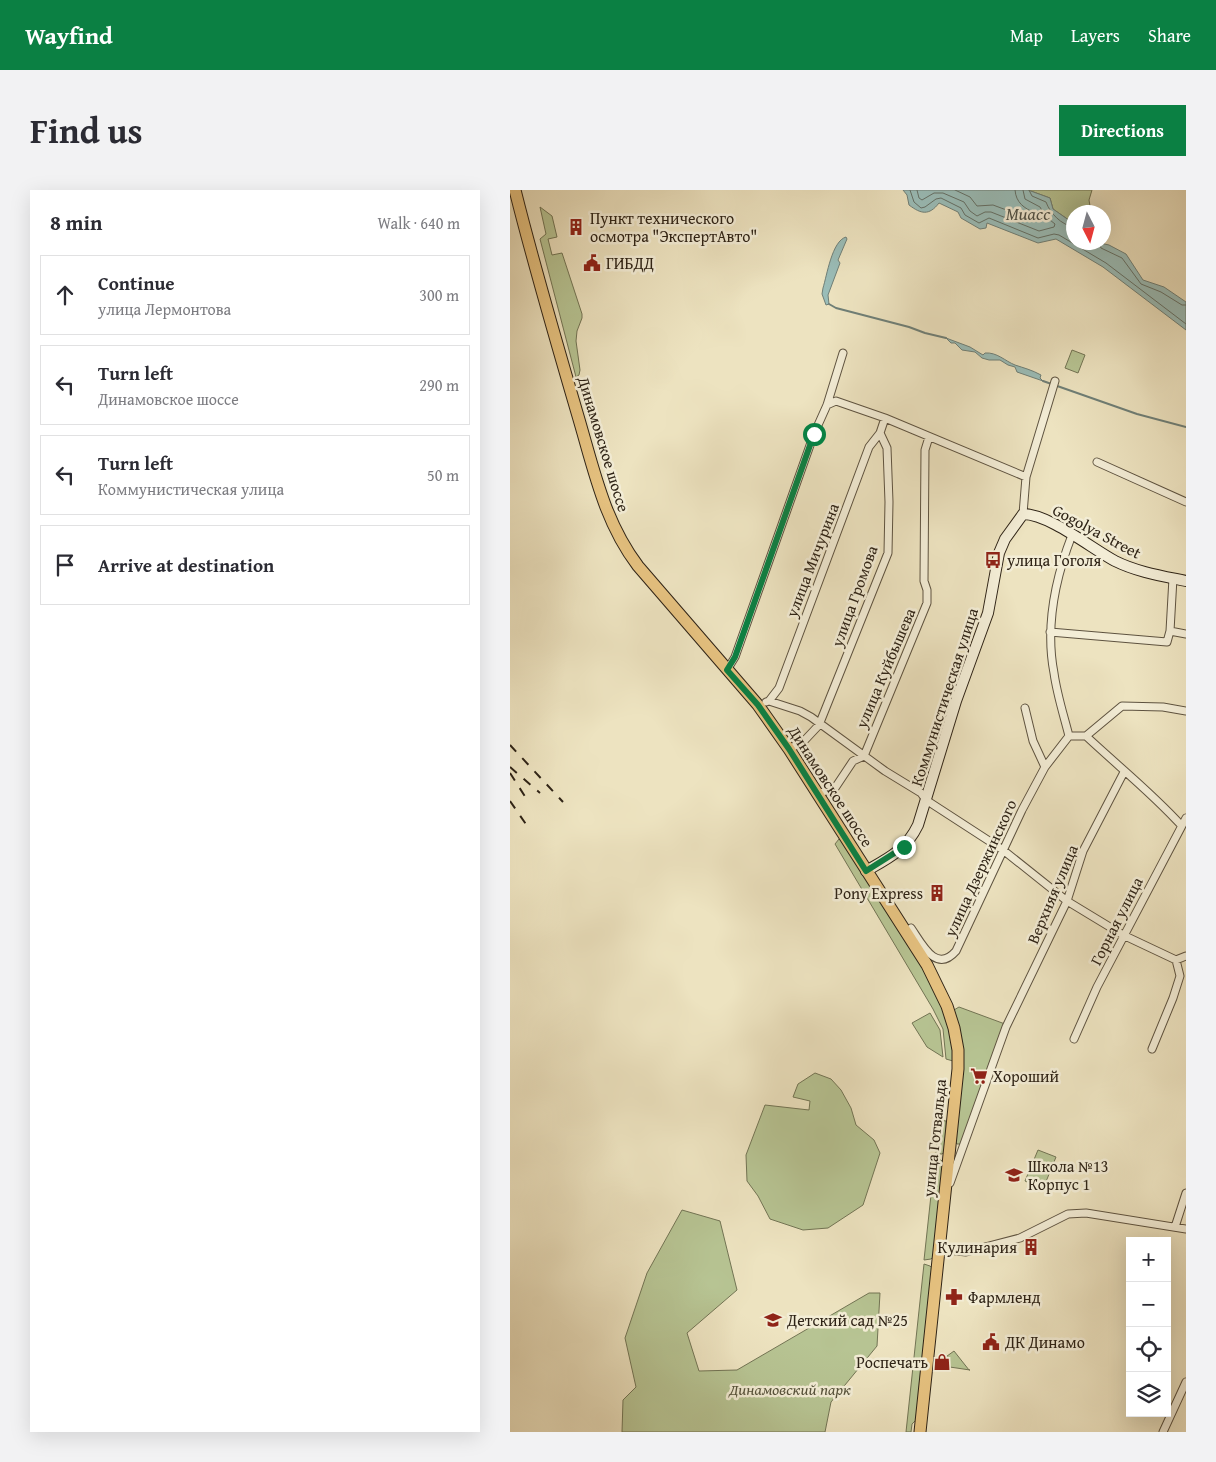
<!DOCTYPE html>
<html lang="en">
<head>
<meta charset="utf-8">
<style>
	body { margin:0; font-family:"Gentium Book Plus",serif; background:#f2f2f3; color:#2b2b33 }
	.controls { position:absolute; right:15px; bottom:15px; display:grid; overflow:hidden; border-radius:0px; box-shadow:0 5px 20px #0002 }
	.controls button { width:45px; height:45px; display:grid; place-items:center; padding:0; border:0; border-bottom:1px solid #e1e1e2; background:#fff; color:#2b2b33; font:25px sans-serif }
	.compass { position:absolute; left:556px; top:15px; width:45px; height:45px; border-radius:50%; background:#fff; box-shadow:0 5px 20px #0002; rotate:174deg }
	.stop { position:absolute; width:15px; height:15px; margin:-11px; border:4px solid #0b8043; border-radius:50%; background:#fff }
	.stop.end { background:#0b8043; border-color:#fff; box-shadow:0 1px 5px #0008 }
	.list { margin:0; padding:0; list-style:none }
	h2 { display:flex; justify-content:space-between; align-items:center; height:65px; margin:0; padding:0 20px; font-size:21px }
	h2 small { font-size:16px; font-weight:400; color:#7c7c81 }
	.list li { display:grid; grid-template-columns:32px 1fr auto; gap:15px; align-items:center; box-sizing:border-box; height:80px; margin:0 10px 10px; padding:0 10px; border:1px solid #e1e1e2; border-radius:0px }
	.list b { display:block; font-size:19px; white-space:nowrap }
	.list p { margin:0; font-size:16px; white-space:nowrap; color:#7c7c81 }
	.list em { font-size:16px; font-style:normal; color:#7c7c81 }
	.icon { flex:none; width:28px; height:28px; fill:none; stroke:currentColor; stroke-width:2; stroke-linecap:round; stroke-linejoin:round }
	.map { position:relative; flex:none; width:676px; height:1242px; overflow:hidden; border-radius:0px }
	header { display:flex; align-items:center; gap:30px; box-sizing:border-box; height:70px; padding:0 25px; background:#0b8043; color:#fff }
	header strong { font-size:24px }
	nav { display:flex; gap:28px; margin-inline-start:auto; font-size:18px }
	.intro { display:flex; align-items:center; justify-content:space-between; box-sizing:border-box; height:120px; padding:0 30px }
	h1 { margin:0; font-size:35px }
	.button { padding:12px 22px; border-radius:0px; background:#0b8043; color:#fff; font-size:18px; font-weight:700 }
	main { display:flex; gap:30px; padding:0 30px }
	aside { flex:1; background:#fff; border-radius:0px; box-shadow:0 5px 20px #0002 }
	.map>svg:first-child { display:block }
</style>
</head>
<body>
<header>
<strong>Wayfind</strong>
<nav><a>Map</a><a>Layers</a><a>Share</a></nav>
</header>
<div class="intro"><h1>Find us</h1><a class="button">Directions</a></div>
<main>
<aside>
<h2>8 min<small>Walk · 640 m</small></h2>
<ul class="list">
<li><svg class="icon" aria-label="ahead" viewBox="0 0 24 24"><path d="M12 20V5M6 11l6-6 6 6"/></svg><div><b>Continue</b><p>улица Лермонтова</p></div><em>300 m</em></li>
<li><svg class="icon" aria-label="left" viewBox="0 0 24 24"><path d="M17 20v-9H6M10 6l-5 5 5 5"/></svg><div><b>Turn left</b><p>Динамовское шоссе</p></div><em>290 m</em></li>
<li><svg class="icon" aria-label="left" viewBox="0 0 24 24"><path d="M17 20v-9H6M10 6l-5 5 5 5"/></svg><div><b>Turn left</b><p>Коммунистическая улица</p></div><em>50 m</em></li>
<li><svg class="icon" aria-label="arrive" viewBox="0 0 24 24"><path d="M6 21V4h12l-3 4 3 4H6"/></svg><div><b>Arrive at destination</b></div></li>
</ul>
</aside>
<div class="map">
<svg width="676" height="1242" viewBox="0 0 676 1242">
	<rect width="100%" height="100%" fill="#ede3c0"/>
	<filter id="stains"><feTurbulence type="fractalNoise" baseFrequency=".004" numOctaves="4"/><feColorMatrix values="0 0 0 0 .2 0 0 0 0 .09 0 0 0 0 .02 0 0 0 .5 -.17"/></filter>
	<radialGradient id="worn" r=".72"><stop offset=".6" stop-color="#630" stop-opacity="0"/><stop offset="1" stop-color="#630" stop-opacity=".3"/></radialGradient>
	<path fill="#b7c493" stroke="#727454" d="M518,0H582L579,10L581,22H564L563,33L543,19L540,8Z
		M30,17L42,26L47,47L38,49L42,65L52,63L72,124V128L67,141L66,151L70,180L69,185L66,187L30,49L36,44Z
		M562,160L575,165L568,183L555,178Z
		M329,649H332C348,674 363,698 379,723C401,759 449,829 443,871L436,869L433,839L423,819L325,654Z
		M449,817L495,834L451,954H447L445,951L444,820Z
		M420,823L430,840L433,867L417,857L402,833Z
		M305,883L321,889L331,900L341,918L346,935L364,950L370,963L353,1015L318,1038L293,1040L260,1029L248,1006L237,991L236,965L255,915L299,920L300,911L283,907L288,894Z
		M429,930L436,931V939L438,942L436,961L432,964H426Z
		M528,960L546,967L533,999L515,991Z
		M425,968L431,970L434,974L424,1066L421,1069L414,1070Z
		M172,1020L210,1031L227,1100L177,1143L189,1181L227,1180L359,1103H370L367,1156L321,1212L315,1242H112L113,1210L126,1197L115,1148L137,1083Z
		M414,1074L420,1076L423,1079L407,1229L402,1234L401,1242H396Z
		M444,1161L459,1180H460L433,1176V1169Z"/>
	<path fill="#9abdb8" stroke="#6f7f77" d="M393,0H518L540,8L543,19L563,33L564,52L590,53L599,55L616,64L633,90L654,97L676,112V140L593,77L546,49L528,53L477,33L476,38L470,39L451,28L448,22L429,13C419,26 411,24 399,15L397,5Z
		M336,47L337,49L328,70L330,73L318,105L319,114L316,115L312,104L313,98C317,85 322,51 336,47Z
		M436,148L460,157L473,165L475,163C487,162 495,171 505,175C514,178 522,180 531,185L530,188L533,191L507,182L505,177L498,175L490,170H479L472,168L465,162L452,160L445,153H441Z"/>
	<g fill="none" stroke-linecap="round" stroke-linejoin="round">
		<path stroke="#647067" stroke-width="1" d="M400,0L404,12L411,18L415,17L426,9L431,8L451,18L455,25L469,33L479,28L528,48L544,44L549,45L596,73L676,134
			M407,0L409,8L412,10L424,3H433L454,12L460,21L467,26L475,22H481L529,41L544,37L545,34L535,26L530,17L515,9L513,0
			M445,0L460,7L467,16L483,15L526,31L527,29L525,23C514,18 506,13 505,0
			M519,0L522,6L536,12C540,23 551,35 564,37
			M588,52L591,58L612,68L631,94L651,102L672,115H676"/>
		<path stroke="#6f7f77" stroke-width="2" d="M319,114L326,118L399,137L415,143L436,148
			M533,191L627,224L676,237"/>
		<g stroke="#5e5340" stroke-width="9">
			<path id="street" d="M317,215L326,211L375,228L516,287L545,191
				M587,272L676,312
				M513,324L516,287
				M660,441L676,444
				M540,442L657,452L660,441L663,388
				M217,480L225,467L304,244L317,215L333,163
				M259,511L290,521L301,527L375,581L411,603L416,610L493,660L557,711L613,745L666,770L670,786L663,808L642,859
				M256,512L259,511L269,498L359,257L370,243L375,228
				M515,518L523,551L535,577
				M559,546H576L612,516L653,517L676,521
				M576,546C608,576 642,603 671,635
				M279,559L293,552L309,535L378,363L379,312L377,258L370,243
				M307,604L325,598L343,571L354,566L417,413V400L414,391L415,260L419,247
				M401,738C412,754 426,784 446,761L512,620L535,577L559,546C554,526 547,505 544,483C535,436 545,389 562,345
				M666,770L676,766
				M564,849L587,797L676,628
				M440,993L496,837L557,711L573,661L614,582
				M665,1037L676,1003
				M429,1059L456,1062L510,1048L558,1024L576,1023L676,1039
				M653,1242L676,1192"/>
		</g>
		<g stroke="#2e2316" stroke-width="12">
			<path id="secondary" d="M356,681C379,668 396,660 408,635L446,511L478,423L489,363L495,349L513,324C539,324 581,358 605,371C627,382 652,386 676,391"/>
		</g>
		<g stroke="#2e2316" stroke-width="13">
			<path id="primary" d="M5,0C24,76 46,151 68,226C84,280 94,331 128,376L248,515L279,559L417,775L437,816L444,838L448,860V879L410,1242"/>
		</g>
		<use href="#street" stroke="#f3edd6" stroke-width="7"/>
		<use href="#secondary" stroke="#f3edd6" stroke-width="10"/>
		<use href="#primary" stroke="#e6c280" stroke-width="11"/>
		<path stroke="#2e2316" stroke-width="2" stroke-dasharray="9 9" stroke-linecap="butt" d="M0,555L53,612
			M0,577L30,603
			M0,583L16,608
			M0,611L20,640"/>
	</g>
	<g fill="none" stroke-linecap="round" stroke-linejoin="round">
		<path stroke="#0b8043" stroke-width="6" d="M304,244L225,467L217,480L248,515L279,559L356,681L394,657"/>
	</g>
	<defs>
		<g id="building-bare" transform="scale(1.35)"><path d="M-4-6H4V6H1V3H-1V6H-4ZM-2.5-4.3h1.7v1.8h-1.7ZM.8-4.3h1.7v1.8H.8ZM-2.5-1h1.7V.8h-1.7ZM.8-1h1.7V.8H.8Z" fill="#8f2418" stroke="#f3edd6" stroke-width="2.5" paint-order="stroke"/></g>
		<g id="civic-bare" transform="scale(1.35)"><path d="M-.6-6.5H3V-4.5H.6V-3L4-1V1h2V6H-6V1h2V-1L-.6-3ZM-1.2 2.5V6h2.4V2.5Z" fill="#8f2418" stroke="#f3edd6" stroke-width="2.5" paint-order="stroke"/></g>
		<g id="bus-bare" transform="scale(1.35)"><path d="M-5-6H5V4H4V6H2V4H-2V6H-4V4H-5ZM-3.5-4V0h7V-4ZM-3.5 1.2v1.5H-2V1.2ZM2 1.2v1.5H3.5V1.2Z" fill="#8f2418" stroke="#f3edd6" stroke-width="2.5" paint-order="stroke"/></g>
		<g id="supermarket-bare" transform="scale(1.35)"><path d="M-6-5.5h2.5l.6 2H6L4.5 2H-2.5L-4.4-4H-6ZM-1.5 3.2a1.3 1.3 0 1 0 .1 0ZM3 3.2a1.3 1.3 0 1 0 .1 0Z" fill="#8f2418" stroke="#f3edd6" stroke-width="2.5" paint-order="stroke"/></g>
		<g id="school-bare" transform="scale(1.35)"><path d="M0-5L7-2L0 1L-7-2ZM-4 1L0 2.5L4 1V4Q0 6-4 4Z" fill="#8f2418" stroke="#f3edd6" stroke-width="2.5" paint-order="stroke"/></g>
		<g id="pharmacy-bare" transform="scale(1.35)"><path d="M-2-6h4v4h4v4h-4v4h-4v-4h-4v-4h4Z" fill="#8f2418" stroke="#f3edd6" stroke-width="2.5" paint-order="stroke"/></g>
		<g id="shop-bare" transform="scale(1.35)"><path d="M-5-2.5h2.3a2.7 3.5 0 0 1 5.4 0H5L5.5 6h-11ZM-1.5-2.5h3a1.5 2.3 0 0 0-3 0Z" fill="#8f2418" stroke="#f3edd6" stroke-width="2.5" paint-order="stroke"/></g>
	</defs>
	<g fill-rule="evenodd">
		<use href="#building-bare" x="66" y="37"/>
		<use href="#civic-bare" x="82" y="73"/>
		<use href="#bus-bare" x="483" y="370"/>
		<use href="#building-bare" x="427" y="703"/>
		<use href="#supermarket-bare" x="469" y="886"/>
		<use href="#school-bare" x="504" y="985"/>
		<use href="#building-bare" x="521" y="1057"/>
		<use href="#pharmacy-bare" x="444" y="1107"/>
		<use href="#school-bare" x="263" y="1130"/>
		<use href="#civic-bare" x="481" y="1152"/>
		<use href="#shop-bare" x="432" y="1172"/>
	</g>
	<g text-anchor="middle" stroke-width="5" stroke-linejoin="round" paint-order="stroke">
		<g font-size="16" fill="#2e2316" stroke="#f3edd6" text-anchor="start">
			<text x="80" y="34">Пункт технического<tspan x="80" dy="18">осмотра "ЭкспертАвто"</tspan></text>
			<text x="96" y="79">ГИБДД</text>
			<text x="497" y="376">улица Гоголя</text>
			<text x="413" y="709" text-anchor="end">Pony Express</text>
			<text x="483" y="892">Хороший</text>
			<text x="518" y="982">Школа №13<tspan x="518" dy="18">Корпус 1</tspan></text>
			<text x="507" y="1063" text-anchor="end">Кулинария</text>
			<text x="458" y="1113">Фармленд</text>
			<text x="277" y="1136">Детский сад №25</text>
			<text x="495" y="1158">ДК Динамо</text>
			<text x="418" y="1178" text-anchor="end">Роспечать</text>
		</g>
		<g font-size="16" fill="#2e2316" stroke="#f3edd6">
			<text transform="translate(94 254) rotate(73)" y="6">Динамовское шоссе</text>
			<text transform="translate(587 341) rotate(28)" y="6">Gogolya Street</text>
			<text transform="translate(302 370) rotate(-69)" y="6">улица Мичурина</text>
			<text transform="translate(344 406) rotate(-70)" y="6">улица Громова</text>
			<text transform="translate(375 478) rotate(-67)" y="6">улица Куйбышева</text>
			<text transform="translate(434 507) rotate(-72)" y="6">Коммунистическая улица</text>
			<text transform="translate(321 596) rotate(57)" y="6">Динамовское шоссе</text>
			<text transform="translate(470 678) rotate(-65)" y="6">улица Дзержинского</text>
			<text transform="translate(542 704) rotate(-67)" y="6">Верхняя улица</text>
			<text transform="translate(606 731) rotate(-63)" y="6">Горная улица</text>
			<text transform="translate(424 948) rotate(-84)" y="6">улица Готвальда</text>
		</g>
		<g font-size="16" font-style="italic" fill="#57533c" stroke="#f3edd6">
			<text x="280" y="1205">Динамовский парк</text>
		</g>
		<g font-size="18" font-style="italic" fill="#4e5147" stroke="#f3edd6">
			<text x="518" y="30">Миасс</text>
		</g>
	</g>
	<rect width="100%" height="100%" filter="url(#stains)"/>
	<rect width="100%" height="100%" fill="url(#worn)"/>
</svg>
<div class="controls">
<button>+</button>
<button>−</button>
<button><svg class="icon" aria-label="locate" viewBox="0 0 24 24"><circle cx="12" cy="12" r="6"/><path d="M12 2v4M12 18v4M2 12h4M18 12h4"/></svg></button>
<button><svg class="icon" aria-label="layers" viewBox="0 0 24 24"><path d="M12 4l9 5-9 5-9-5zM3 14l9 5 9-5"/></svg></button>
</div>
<svg class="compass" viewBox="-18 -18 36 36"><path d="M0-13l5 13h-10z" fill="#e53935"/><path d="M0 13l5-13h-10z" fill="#7c7c81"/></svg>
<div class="stop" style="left:304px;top:244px"></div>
<div class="stop end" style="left:394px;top:657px"></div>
</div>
</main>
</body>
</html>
